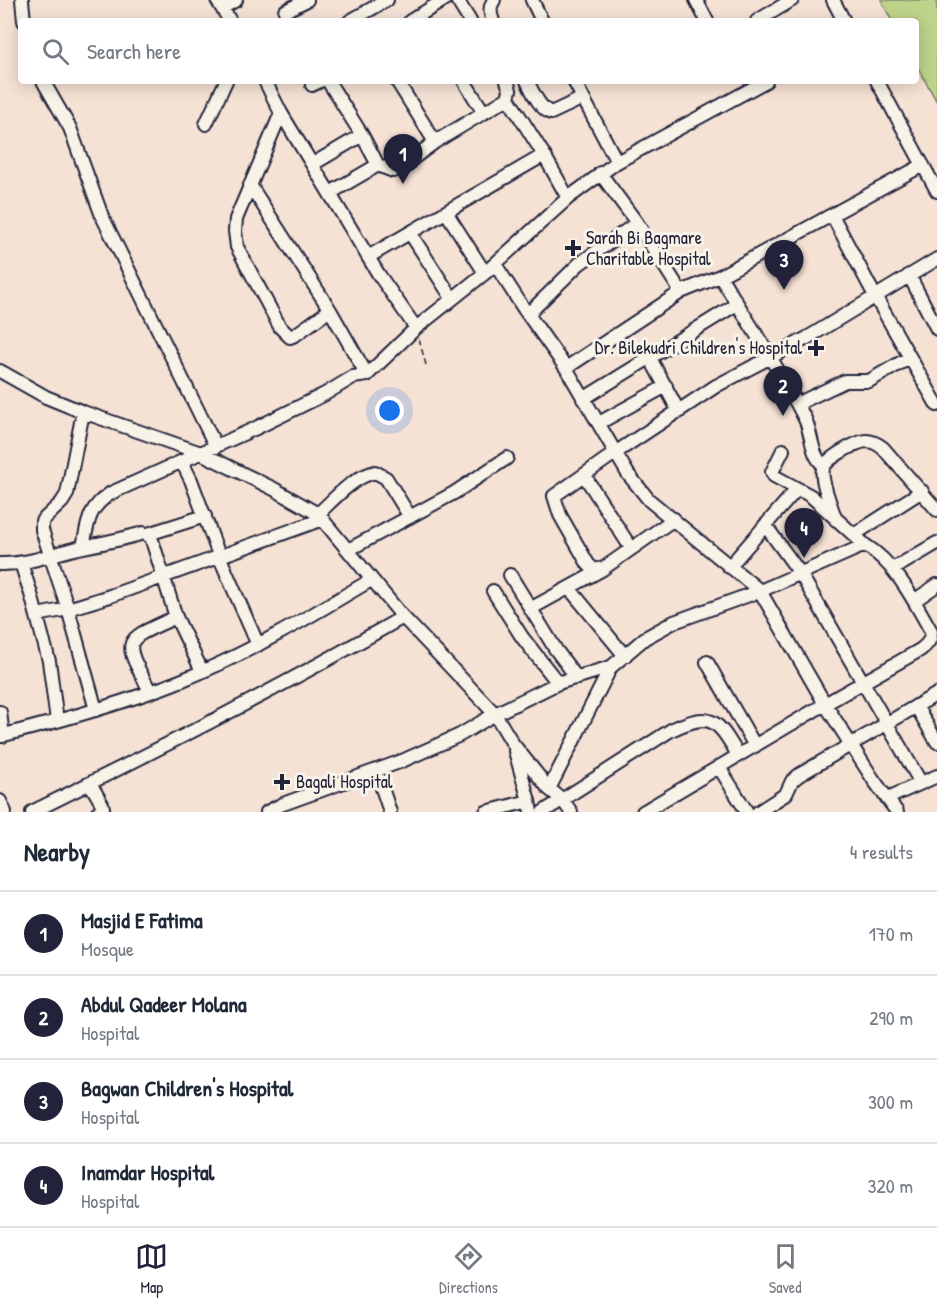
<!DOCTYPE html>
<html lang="en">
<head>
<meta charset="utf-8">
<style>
	body { margin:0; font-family:"Patrick Hand",sans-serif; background:#f2f2f3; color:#1f2937 }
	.you { position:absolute; left:390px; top:411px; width:21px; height:21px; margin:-15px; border:4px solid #fff; border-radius:50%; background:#1a73e8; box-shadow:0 0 0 9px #1a73e833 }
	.badge { display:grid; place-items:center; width:39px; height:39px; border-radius:50%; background:#22223b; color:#fff; font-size:20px; font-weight:700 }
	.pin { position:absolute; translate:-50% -50px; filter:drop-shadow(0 2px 3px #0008) }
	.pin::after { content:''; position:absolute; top:32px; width:21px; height:18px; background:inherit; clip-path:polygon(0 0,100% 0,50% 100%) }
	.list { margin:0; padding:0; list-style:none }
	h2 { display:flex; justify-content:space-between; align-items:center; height:78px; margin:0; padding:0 24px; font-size:26px }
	h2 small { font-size:20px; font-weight:400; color:#747a83 }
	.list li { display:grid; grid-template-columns:39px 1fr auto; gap:18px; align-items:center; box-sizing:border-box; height:84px; padding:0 24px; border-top:2px solid #e0e1e3 }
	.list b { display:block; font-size:22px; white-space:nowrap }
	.list p { margin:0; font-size:20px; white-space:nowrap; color:#747a83 }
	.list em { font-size:20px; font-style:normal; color:#747a83 }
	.icon { flex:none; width:33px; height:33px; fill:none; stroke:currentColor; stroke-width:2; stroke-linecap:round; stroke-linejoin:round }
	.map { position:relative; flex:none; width:937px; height:812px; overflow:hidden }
	.search { position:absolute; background:#fff; box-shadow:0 3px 15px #0003; left:18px; right:18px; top:18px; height:66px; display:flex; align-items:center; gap:15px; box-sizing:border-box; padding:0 21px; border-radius:6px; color:#747a83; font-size:22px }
	.sheet { height:414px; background:#fff }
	nav { display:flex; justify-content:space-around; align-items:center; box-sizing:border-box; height:84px; border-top:2px solid #e0e1e3; background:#fff; font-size:16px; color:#747a83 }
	nav a { display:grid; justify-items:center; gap:3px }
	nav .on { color:#22223b }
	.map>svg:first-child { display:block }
</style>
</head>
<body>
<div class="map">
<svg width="937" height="812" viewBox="0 0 937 812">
	<rect width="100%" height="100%" fill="#f6e2d5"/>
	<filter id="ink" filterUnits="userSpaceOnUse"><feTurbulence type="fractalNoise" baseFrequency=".0167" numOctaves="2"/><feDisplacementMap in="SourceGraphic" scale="12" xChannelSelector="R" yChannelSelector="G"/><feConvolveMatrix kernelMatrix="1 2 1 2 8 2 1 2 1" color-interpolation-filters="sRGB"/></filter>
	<g filter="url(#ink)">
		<path fill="#bed389" stroke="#707a62" stroke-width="1.5" d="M881,0H937V102L916,64V21H892Z"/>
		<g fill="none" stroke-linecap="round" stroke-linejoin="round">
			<g stroke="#22223b" stroke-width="16">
				<path id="minor" d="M22,0L24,21
					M217,0L230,21
					M457,0L470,21
					M532,0L542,21
					M696,0L707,21
					M833,0L844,21
					M222,8L236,0
					M285,11L307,0
					M350,21L387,0
					M410,21L444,0
					M493,21C490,13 489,7 494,0
					M757,21L792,0
					M43,81L70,128L102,216L216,447
					M265,81L281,113L379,275L416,328
					M328,81L362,135L378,165L393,171L400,168L435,142
					M397,81L435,142L508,98L544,155L568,198
					M464,81L484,113
					M507,81L510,90L508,98
					M527,81C533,92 539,108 551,113L583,98
					M574,81L617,162
					M877,81L937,191
					M312,85L320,81
					M281,113L236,219L235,231L237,247L280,327L290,337L295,335L330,310
					M206,124L226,81
					M313,164L362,135
					M250,185L330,310L367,375
					M330,193L378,165
					M446,212L485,273
					M832,215L875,296L937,405
					M410,233L452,298
					M368,257L544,155
					M495,264L522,306L566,368L628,474L649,500L760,591L825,704L873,779L897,812
					M909,275L937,329
					M720,276C749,323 780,370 805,419C812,433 811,457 824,465
					M681,292L720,276L923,165
					M528,314L579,264L637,223
					M650,358L679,412
					M566,368L681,292L637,223L600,173
					M0,371L46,397L83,412L201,453L274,489L318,514L403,617L495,714L513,744L549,789L562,799L571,812
					M583,399L737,304
					M797,404L845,381H869L909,358
					M83,412L67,494L62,502L42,521V530L68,609L96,710
					M599,423L666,386
					M783,450L772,472L774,476L811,496L865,545
					M182,462L191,480L220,558L258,645
					M584,475L631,548
					M318,514C334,499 353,477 375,472L386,478L410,517
					M674,519L604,568L594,570L588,564L560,515L554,496L615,453L716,386L807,338L937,259
					M836,520C832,508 820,480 823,469C825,459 856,442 866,441C873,441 878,444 883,448L937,510
					M765,525L800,573L921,783
					M148,534L205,516
					M855,534L922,491
					M83,547C88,522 88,508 111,493L254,429L325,394L353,377L367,375L416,328L485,273L568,198L617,162L766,81
					M348,550L454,493L507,458
					M21,563L31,594L49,661L57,721
					M0,564C30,565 55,552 83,547C103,543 124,539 143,533L151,537L176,617L202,671
					M729,567L797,489
					M893,569L937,543
					M510,575L556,650L577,678
					M569,588L625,656
					M493,591L522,637L558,683
					M914,601L937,585
					M530,609L603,569
					M37,615L68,609L110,596L323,519
					M707,662L755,746
					M150,691C122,638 121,642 176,617
					M916,706L937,742
					M0,712L3,736
					M0,736C60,721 122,704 180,681C247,654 309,617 371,580
					M515,751L529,801L531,812
					M719,767L747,812
					M376,770L390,812
					M90,783L102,804L103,808L98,812
					M549,789L611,667
					M888,798L937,776
					M0,801L5,812
					M32,812C157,750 282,687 403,617
					M267,812L283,804L402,761L460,735L495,714L558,683L611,667L645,638L674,622L760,591L865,545C896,564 913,599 931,631C931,640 928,644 920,650L825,704L643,812
					M486,812L529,801
					M543,812L671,730C711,711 717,719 738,755
					M758,812L786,794L792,781L799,775L937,694"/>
			</g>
			<path stroke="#22223b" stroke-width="1.5" stroke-dasharray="6 4.5" stroke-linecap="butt" d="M419,339L426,365"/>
			<use href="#minor" stroke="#f7f3e8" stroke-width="12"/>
		</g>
	</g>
	<g fill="#22223b" stroke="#f7f3e8" stroke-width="2">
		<path d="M570 239h6v6h6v6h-6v6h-6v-6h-6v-6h6z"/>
		<path d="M813 339h6v6h6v6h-6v6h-6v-6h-6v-6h6z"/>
		<path d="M279 773h6v6h6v6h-6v6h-6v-6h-6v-6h6z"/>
	</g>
	<g text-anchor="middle" stroke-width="6" stroke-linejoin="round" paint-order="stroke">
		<g font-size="18" fill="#22223b" stroke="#f7f3e8" text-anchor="start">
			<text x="586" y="244">Sarah Bi Bagmare<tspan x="586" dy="21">Charitable Hospital</tspan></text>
			<text x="802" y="354" text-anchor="end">Dr. Bilekudri Children's Hospital</text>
			<text x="296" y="788">Bagali Hospital</text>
		</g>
	</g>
</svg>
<div class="you"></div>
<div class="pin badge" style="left:403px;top:184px">1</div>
<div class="pin badge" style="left:783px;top:416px">2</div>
<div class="pin badge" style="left:784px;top:290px">3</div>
<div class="pin badge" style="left:804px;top:558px">4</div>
<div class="search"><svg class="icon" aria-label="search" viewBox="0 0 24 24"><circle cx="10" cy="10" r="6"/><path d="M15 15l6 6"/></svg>Search here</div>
</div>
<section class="sheet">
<h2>Nearby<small>4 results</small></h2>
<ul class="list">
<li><span class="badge">1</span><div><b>Masjid E Fatima</b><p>Mosque</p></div><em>170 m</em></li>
<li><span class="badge">2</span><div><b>Abdul Qadeer Molana</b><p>Hospital</p></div><em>290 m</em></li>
<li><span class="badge">3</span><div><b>Bagwan Children's Hospital</b><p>Hospital</p></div><em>300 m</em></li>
<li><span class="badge">4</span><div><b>Inamdar Hospital</b><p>Hospital</p></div><em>320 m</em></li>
</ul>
</section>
<nav>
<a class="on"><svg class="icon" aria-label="map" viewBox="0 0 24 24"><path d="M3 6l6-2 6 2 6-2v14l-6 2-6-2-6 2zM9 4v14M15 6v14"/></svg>Map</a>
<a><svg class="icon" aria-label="directions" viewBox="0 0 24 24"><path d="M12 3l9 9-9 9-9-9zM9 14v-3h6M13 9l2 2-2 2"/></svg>Directions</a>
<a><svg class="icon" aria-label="saved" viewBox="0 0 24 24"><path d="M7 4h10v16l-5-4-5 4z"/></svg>Saved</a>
</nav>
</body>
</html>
